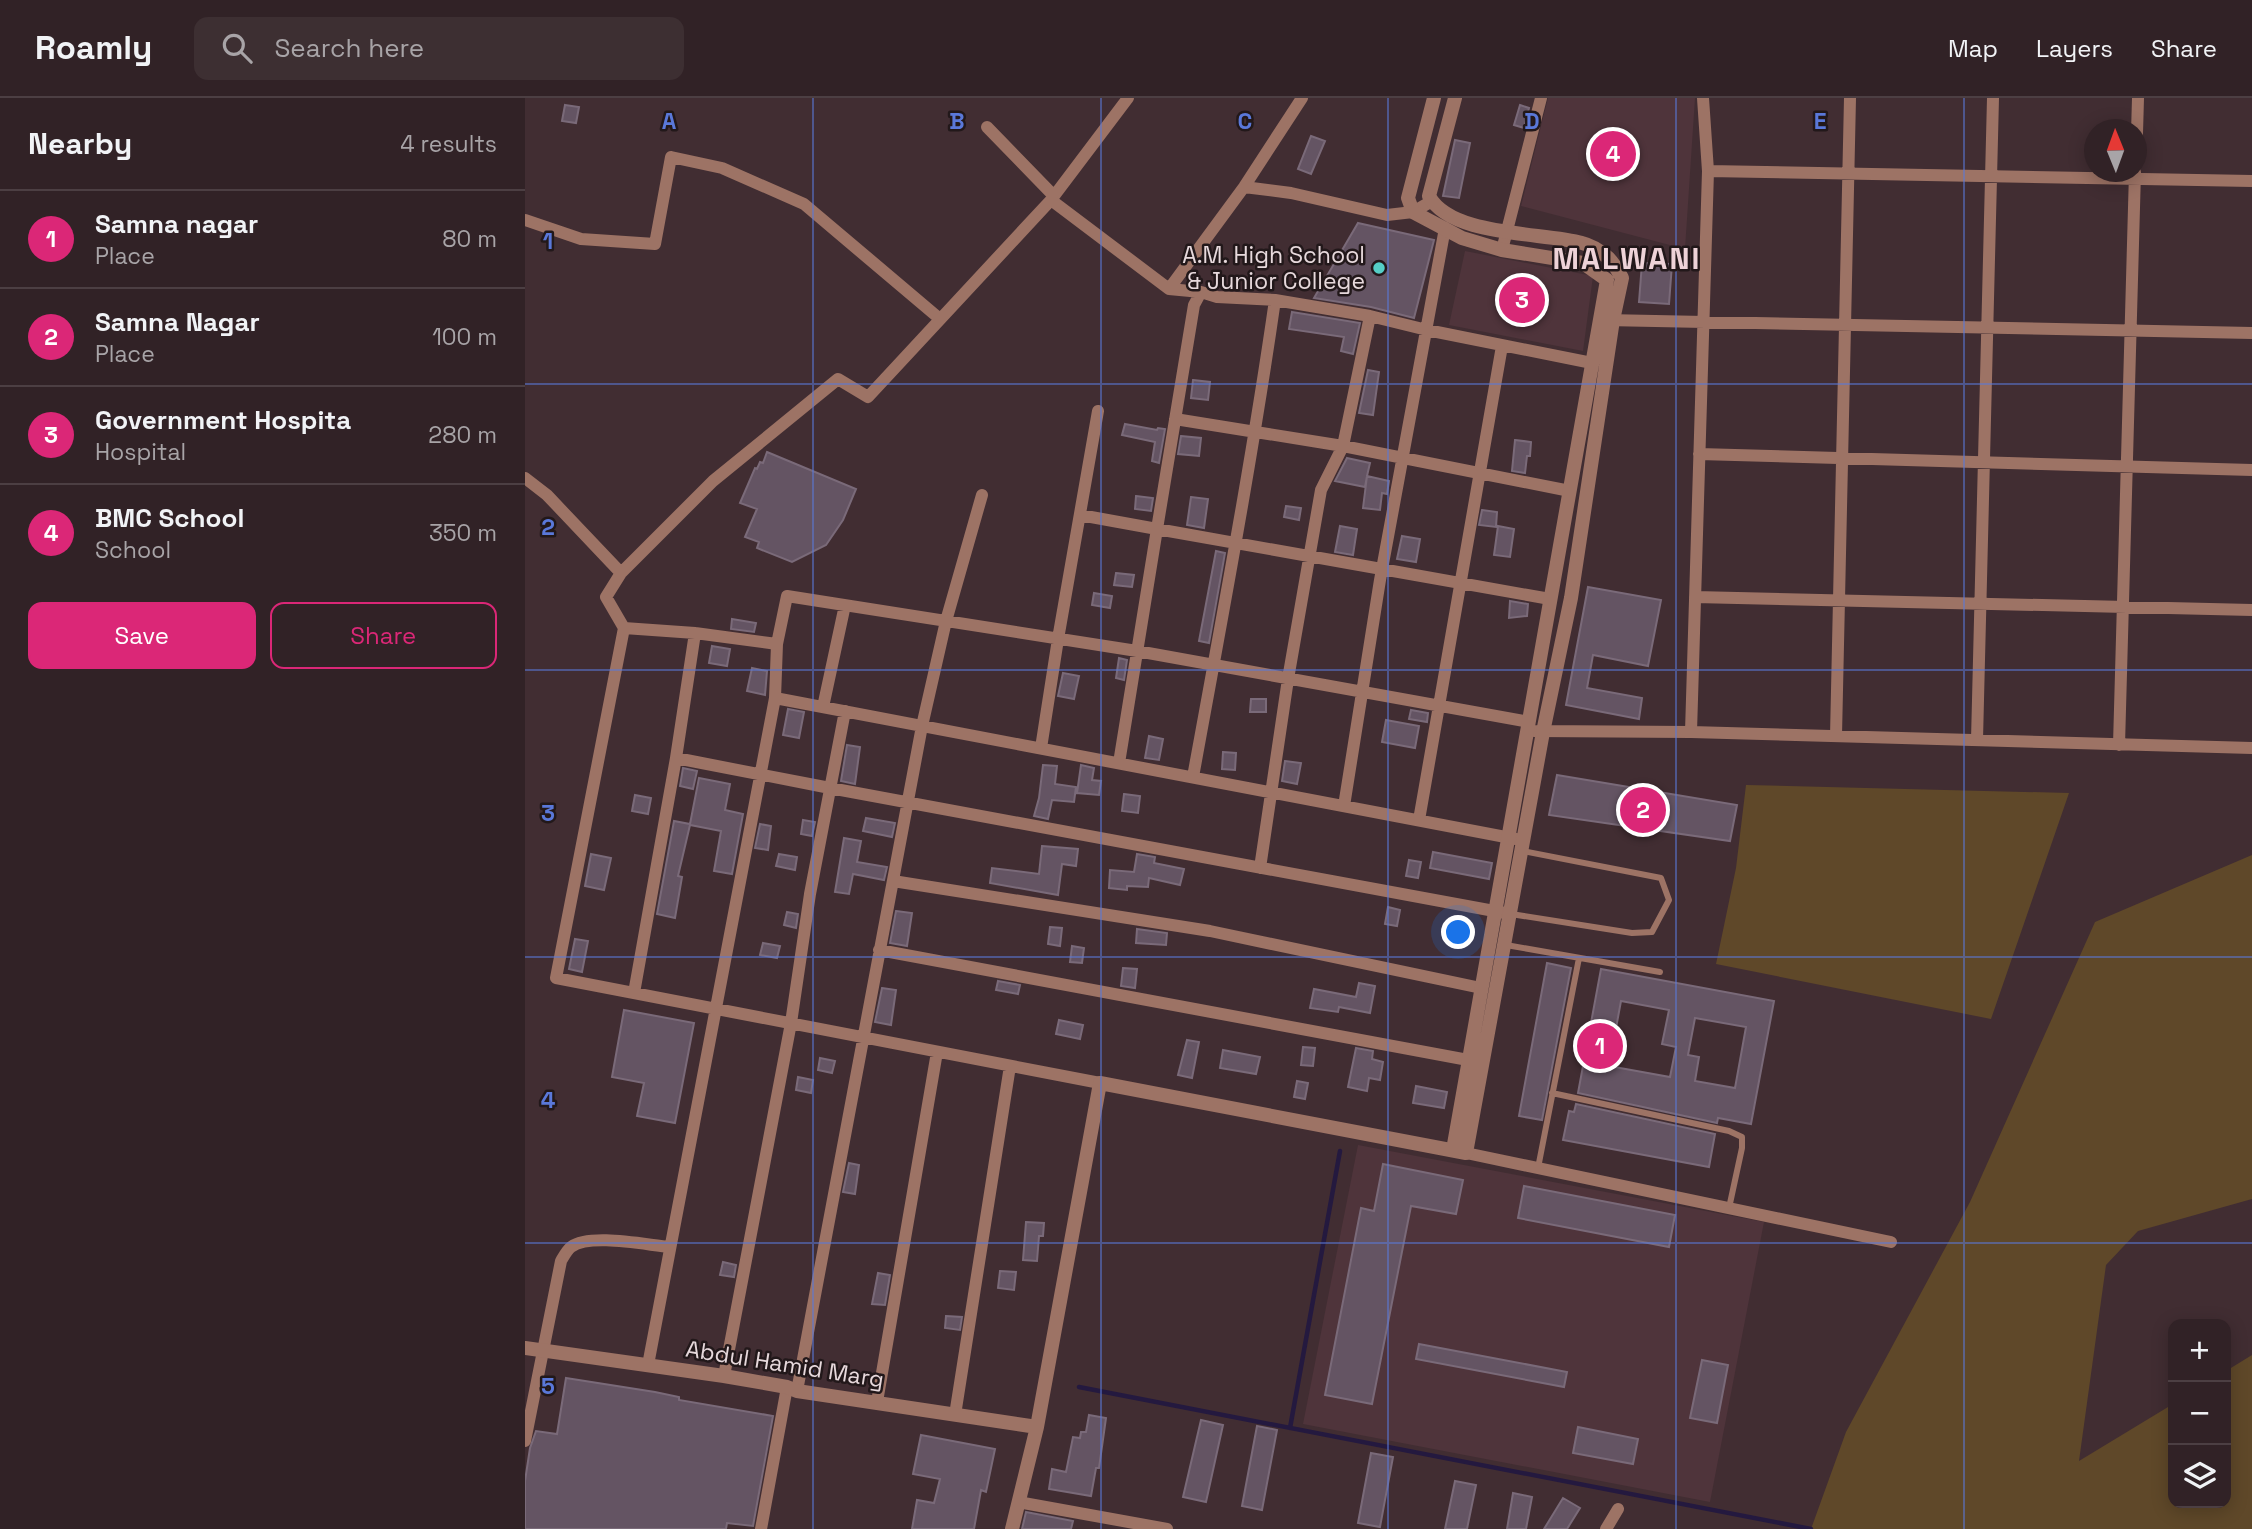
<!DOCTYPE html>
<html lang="en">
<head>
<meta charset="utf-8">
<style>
	body { margin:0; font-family:"Space Grotesk",sans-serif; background:#3d2f32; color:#f1f3f6 }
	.controls { position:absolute; right:21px; bottom:21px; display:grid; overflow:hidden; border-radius:14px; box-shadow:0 4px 18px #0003 }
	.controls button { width:63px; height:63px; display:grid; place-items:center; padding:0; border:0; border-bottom:2px solid #4c3f43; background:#312226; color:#f1f3f6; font:35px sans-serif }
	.compass { position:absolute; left:1559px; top:21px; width:63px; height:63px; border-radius:50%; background:#312226; box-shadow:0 4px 18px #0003; rotate:359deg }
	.you { position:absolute; left:934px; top:835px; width:24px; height:24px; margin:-18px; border:5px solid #fff; border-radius:50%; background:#1a73e8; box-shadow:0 0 0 10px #1a73e833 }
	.badge { display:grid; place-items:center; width:46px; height:46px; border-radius:50%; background:#db2777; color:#fff; font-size:23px; font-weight:700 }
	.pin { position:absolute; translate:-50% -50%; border:4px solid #fff; box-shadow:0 2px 7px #0006 }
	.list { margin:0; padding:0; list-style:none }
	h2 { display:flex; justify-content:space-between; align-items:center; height:91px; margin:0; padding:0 28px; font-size:30px }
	h2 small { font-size:23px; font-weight:400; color:#a8a4a7 }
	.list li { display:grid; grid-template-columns:46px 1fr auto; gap:21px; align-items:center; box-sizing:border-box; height:98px; padding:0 28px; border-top:2px solid #4c3f43 }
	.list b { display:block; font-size:26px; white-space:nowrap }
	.list p { margin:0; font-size:23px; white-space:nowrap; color:#a8a4a7 }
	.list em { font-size:23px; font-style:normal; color:#a8a4a7 }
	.actions { display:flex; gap:14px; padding:21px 28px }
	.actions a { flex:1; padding:16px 0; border:2px solid #db2777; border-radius:14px; text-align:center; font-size:24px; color:#db2777 }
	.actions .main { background:#db2777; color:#fff }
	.icon { flex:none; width:38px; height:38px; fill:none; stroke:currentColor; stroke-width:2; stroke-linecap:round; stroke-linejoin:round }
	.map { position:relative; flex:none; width:1727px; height:1431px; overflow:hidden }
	header { display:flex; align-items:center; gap:42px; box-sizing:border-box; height:98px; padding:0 35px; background:#312226; border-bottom:2px solid #4c3f43 }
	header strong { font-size:33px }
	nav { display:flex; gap:38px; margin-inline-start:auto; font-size:24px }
	.search { width:490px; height:63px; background:#3d2f32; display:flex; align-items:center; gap:18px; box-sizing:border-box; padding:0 24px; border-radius:14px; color:#a8a4a7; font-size:26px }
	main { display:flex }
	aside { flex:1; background:#312226 }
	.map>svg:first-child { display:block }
</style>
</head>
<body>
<header>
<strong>Roamly</strong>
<div class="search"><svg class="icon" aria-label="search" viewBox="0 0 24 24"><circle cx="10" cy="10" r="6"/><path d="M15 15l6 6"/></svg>Search here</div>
<nav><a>Map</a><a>Layers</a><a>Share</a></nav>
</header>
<main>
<aside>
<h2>Nearby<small>4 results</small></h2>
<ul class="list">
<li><span class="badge">1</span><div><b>Samna nagar</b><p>Place</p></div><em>80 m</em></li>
<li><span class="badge">2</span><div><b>Samna Nagar</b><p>Place</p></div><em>100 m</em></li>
<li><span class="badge">3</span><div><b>Government Hospita</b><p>Hospital</p></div><em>280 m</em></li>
<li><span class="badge">4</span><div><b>BMC School</b><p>School</p></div><em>350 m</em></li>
</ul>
<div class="actions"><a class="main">Save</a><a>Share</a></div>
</aside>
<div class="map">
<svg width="1727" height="1431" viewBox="0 0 1727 1431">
	<rect width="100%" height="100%" fill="#412d32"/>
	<path fill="#4f343b" d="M1023,0H1170L1160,151L996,108Z
		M940,153L1068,178L1058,253L924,227Z
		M833,1047L1239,1124L1185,1404L778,1326Z"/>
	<path fill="#5f4829" d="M1221,687L1544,695L1466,921L1191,866L1211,770Z
		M1727,757V1101L1613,1133L1581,1167L1554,1363L1648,1306V1405H1701V1273L1727,1257V1431H1286L1321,1334L1445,1104L1570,824Z"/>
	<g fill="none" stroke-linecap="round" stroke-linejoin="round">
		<path stroke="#24193f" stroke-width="4.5" d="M554,1289L1286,1431
			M765,1330L815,1053"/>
	</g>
	<path fill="#645463" stroke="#7a6a79" stroke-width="2" fill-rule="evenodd" d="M40,7L54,9L51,25L37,23Z
		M995,7L1004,10L999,30L989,27Z
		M786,38L800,43L786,76L773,71Z
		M930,42L945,45L934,100L918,98Z
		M833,125L909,142L889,220L846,209L789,200Z
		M1117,165L1147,166L1144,206L1114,204Z
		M767,214L835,225L828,256L816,253L819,239L764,231Z
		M843,272L854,274L848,317L834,315Z
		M668,282L685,284L683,302L666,300Z
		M600,326L632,332L633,330L640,331L634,365L627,363L630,344L597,337Z
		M656,338L676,340L674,358L653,356Z
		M990,342L1006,344L1005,358H1002L1000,375L987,373Z
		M242,354L331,391L318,422L301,447L267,464L232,450L234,444L220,439L232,411L215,405L230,370L232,371L235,364L238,365Z
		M822,360L845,365L842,378L864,383L862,396L857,395L855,412L838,410L842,378L840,389L810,383Z
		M611,398L628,400L626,413L610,411Z
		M666,399L683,401L679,430L662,427Z
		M761,408L776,410L774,422L759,419Z
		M957,412L972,414L971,429L954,427Z
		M815,428L832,431L828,457L810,454Z
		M973,428L989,431L985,459L969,457Z
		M877,438L895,441L891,464L872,461Z
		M691,453L700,455L684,545L674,543Z
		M591,475L609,477L607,489L589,487Z
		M1063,489L1136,502L1123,568L1068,557L1062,590L1117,600L1114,621L1041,607Z
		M569,495L587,498L585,510L567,507Z
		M985,503L1003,506L1002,518L984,520Z
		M207,521L231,525L229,534L206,531Z
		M187,548L205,551L202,568L184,565Z
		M594,560L602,562L599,582L591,580Z
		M227,570L242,573L240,597L222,593Z
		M538,575L554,578L549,601L533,598Z
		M726,601H741V614H725Z
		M263,611L279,614L274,640L258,637Z
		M886,612L903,615L902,624L884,621Z
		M861,622L894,628L890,650L857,644Z
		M624,638L638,641L634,662L620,660Z
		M322,647L335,649L330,686L316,683Z
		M698,654L711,655L710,672L697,671Z
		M760,663L776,665L772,686L757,683Z
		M518,667L532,668L530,686L551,689L549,704L527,702L523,721L509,718L514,700Z
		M556,667L569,670L567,682L576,683L574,697L552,695Z
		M158,670L172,673L168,691L155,688Z
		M1032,677L1212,707L1205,743L1024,717Z
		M174,680L205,686L200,712L218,716L207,776L189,773L196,733L165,727L153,778L157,779L150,820L132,816L149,723L165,726Z
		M599,696L615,698L613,715L597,713Z
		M110,697L126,700L123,716L107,713Z
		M341,720L370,725L367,739L338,733Z
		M278,722L290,724L287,738L276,736Z
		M235,726L246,728L243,752L230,750Z
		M319,740L336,743L332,764L362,769L359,782L328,776L324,796L310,794Z
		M517,748L553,751L551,768L537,766L533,797L465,785L467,770L514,776Z
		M908,754L967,765L964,781L905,770Z
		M66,756L86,760L79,792L60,788Z
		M254,756L272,759L270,772L251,768Z
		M612,756L630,759L629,765L659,771L655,787L624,780L623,789L602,788V792L584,790L585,772L609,774Z
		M884,762L896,764L893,780L881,778Z
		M863,809L875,812L872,828L860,826Z
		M371,813L387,815L382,848L365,845Z
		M262,814L273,816L271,830L259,827Z
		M525,829L537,830L535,848L523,846Z
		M612,831L642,835L641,847L611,845Z
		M50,841L63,843L57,874L44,871Z
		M238,845L255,848L252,860L235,857Z
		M547,848L559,850L557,865L545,864Z
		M1022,865L1046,870L1017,1022L994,1018Z
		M598,870L612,871L610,890L596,888Z
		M1076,871L1249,903L1226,1026L1193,1020L1192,1025L1053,995ZM1096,903L1144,912L1137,946L1151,949L1145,979L1084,968ZM1170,920L1221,929L1210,990L1170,983L1174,959L1163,957Z
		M473,883L495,887L493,896L471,892Z
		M834,885L850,888L845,915L814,909L813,914L785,910L789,891L831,899Z
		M357,890L371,892L366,927L350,924Z
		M99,912L169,925L150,1025L112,1018L119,985L87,979Z
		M534,922L558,927L555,941L531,936Z
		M662,942L674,944L667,980L653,977Z
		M778,949L790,950L788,968L776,967Z
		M831,950L848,953L847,961L858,964L855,982L844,980L842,993L823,989Z
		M698,952L735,959L731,976L695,970Z
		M295,960L310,963L307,975L293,972Z
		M273,979L288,982L286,995L271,992Z
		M772,983L783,985L780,1001L769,999Z
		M891,988L922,994L919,1010L888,1005Z
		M1051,1006L1190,1036L1184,1069L1038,1042L1044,1013L1049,1014Z
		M324,1065L334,1067L330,1096L318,1094Z
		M858,1066L938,1082L931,1116L886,1108L847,1306L800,1297L836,1110L849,1113Z
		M999,1088L1150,1117L1144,1149L993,1120Z
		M501,1124L519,1125L518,1138H514L512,1163L498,1162Z
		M198,1164L211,1167L209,1179L195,1177Z
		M475,1173L491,1174L489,1192L473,1190Z
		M353,1175L365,1177L360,1207L347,1206Z
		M421,1218L437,1219L435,1232L420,1230Z
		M894,1246L1042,1274L1039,1289L891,1261Z
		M1177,1262L1203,1267L1192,1325L1165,1320Z
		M41,1280L130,1294L154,1299V1302L248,1318L228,1428L202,1425L201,1431H0V1383L5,1350L11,1333L32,1336Z
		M564,1317L581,1320L574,1370H571L566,1398L524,1391L527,1371L541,1374L548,1339L555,1340L556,1334H561Z
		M676,1322L698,1327L681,1404L658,1399Z
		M732,1328L752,1332L737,1412L717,1408Z
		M1053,1329L1113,1341L1108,1366L1048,1355Z
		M396,1337L470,1351L461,1394L456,1392L449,1431H387L392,1402L409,1405L415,1381L388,1376Z
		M846,1355L868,1359L855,1429L833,1425Z
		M930,1383L951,1387L942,1431H920Z
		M988,1395L1007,1399L1001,1431H982Z
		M1038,1400L1055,1410L1042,1431H1019Z
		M501,1414L548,1423L546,1431H497Z"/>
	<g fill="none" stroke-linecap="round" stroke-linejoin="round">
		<path stroke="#9d7365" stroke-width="6" d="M986,816L1107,835L1127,834L1144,802L1136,780L998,753
			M981,847L1135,874
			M1027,995L1204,1033L1217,1039V1050L1204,1110
			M1013,1070L1054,860"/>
		<path stroke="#9d7365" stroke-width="12" d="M462,29L529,98
			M1612,35L1613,0
			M1183,73L1727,83
			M719,89L766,95L862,117L888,114L907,103
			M526,102L644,191L676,194
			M0,122L56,141L130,146L146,59L197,70L279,106L415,221
			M977,152L1016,0
			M644,191L719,89L777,0
			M845,218L902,232L1067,265
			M1080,222L1727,235
			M650,321L818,348L1045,393
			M1174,356L1727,372
			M0,380L22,397L96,475L188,383L313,281L343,299L526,102L603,0
			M555,417L632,431L594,665
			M96,475L81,499L99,530
			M1170,499L1727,512
			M252,546L170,535L99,530L31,880L575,985
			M250,600L991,741
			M298,609L320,507
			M1009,633L1166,634L1727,650
			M1166,634L1183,73L1178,0
			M1311,638L1325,0
			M1452,642L1468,0
			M1594,647L1610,74
			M516,650L533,541L573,313
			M151,660L305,690L980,815
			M668,679C697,520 727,362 750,202L692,199L676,194L669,207L632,431C763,454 894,478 1025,501
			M819,708L855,482L920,130
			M894,722L977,248
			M735,770L763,581L796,392L818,348L845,218L750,202
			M368,783L685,833L956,890
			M354,852L943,962
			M109,895L151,660L170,535
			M941,1055L1366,1144
			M123,1267L250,600L252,546L262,498L612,553L1004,624
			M199,1278L266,925L285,796L320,613
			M272,1293L397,628L421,523L457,397
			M352,1304L412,954
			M430,1317L485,968
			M0,1343L36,1163C39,1158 42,1152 46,1149C65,1135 121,1147 145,1149
			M493,1404L642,1431
			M236,1431L262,1289
			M1081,1431L1093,1411"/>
		<path stroke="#9d7365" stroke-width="14" d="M909,0L883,100L888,114L937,140L977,152L1058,165L1082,182L928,1052
			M0,1250L199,1278L262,1289L272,1293L512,1329
			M487,1431L512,1329L575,985L941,1055L1018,634L1046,500L1088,222L1097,180C1093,173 1088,163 1081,158C1075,153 1065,147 1057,145C1018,134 926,139 904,98L930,0"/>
	</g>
	<path fill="none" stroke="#5a78d9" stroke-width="2" stroke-opacity="0.55" d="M288,0V1431M576,0V1431M863,0V1431M1151,0V1431M1439,0V1431M0,286H1727M0,572H1727M0,859H1727M0,1145H1727"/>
	<circle fill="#55cec6" stroke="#22181a" stroke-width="2.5" cx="854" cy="170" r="7"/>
	<g text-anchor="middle" stroke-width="5" stroke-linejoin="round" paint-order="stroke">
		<g font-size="23" fill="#e7d9dc" stroke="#22181a" text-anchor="end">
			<text x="840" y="165">A.M. High School<tspan x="840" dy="26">&amp; Junior College</tspan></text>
		</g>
		<g font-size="23" fill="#e7d9dc" stroke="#22181a">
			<text transform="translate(260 1266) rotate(9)" y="8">Abdul Hamid Marg</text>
		</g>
		<g font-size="30" font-weight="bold" letter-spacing="2" fill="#eed3d8" stroke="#22181a">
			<text x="1102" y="171">MALWANI</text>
		</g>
	</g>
	<g font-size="23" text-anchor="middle" font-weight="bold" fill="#5a78d9" stroke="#22181a" stroke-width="5" stroke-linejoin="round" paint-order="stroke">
		<text x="144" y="31">A</text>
		<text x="432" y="31">B</text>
		<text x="720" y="31">C</text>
		<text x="1007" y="31">D</text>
		<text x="1295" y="31">E</text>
		<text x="23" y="151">1</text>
		<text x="23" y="437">2</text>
		<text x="23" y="723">3</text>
		<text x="23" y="1010">4</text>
		<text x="23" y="1296">5</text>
	</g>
</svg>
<div class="controls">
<button>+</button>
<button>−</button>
<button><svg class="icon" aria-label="layers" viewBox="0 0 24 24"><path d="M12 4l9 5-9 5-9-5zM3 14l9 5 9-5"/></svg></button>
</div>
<svg class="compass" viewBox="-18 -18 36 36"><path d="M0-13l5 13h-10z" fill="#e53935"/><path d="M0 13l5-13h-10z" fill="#a8a4a7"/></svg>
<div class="you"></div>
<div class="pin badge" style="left:1075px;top:948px">1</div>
<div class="pin badge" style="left:1118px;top:712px">2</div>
<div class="pin badge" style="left:997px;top:202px">3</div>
<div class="pin badge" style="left:1088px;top:56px">4</div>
</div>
</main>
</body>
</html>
